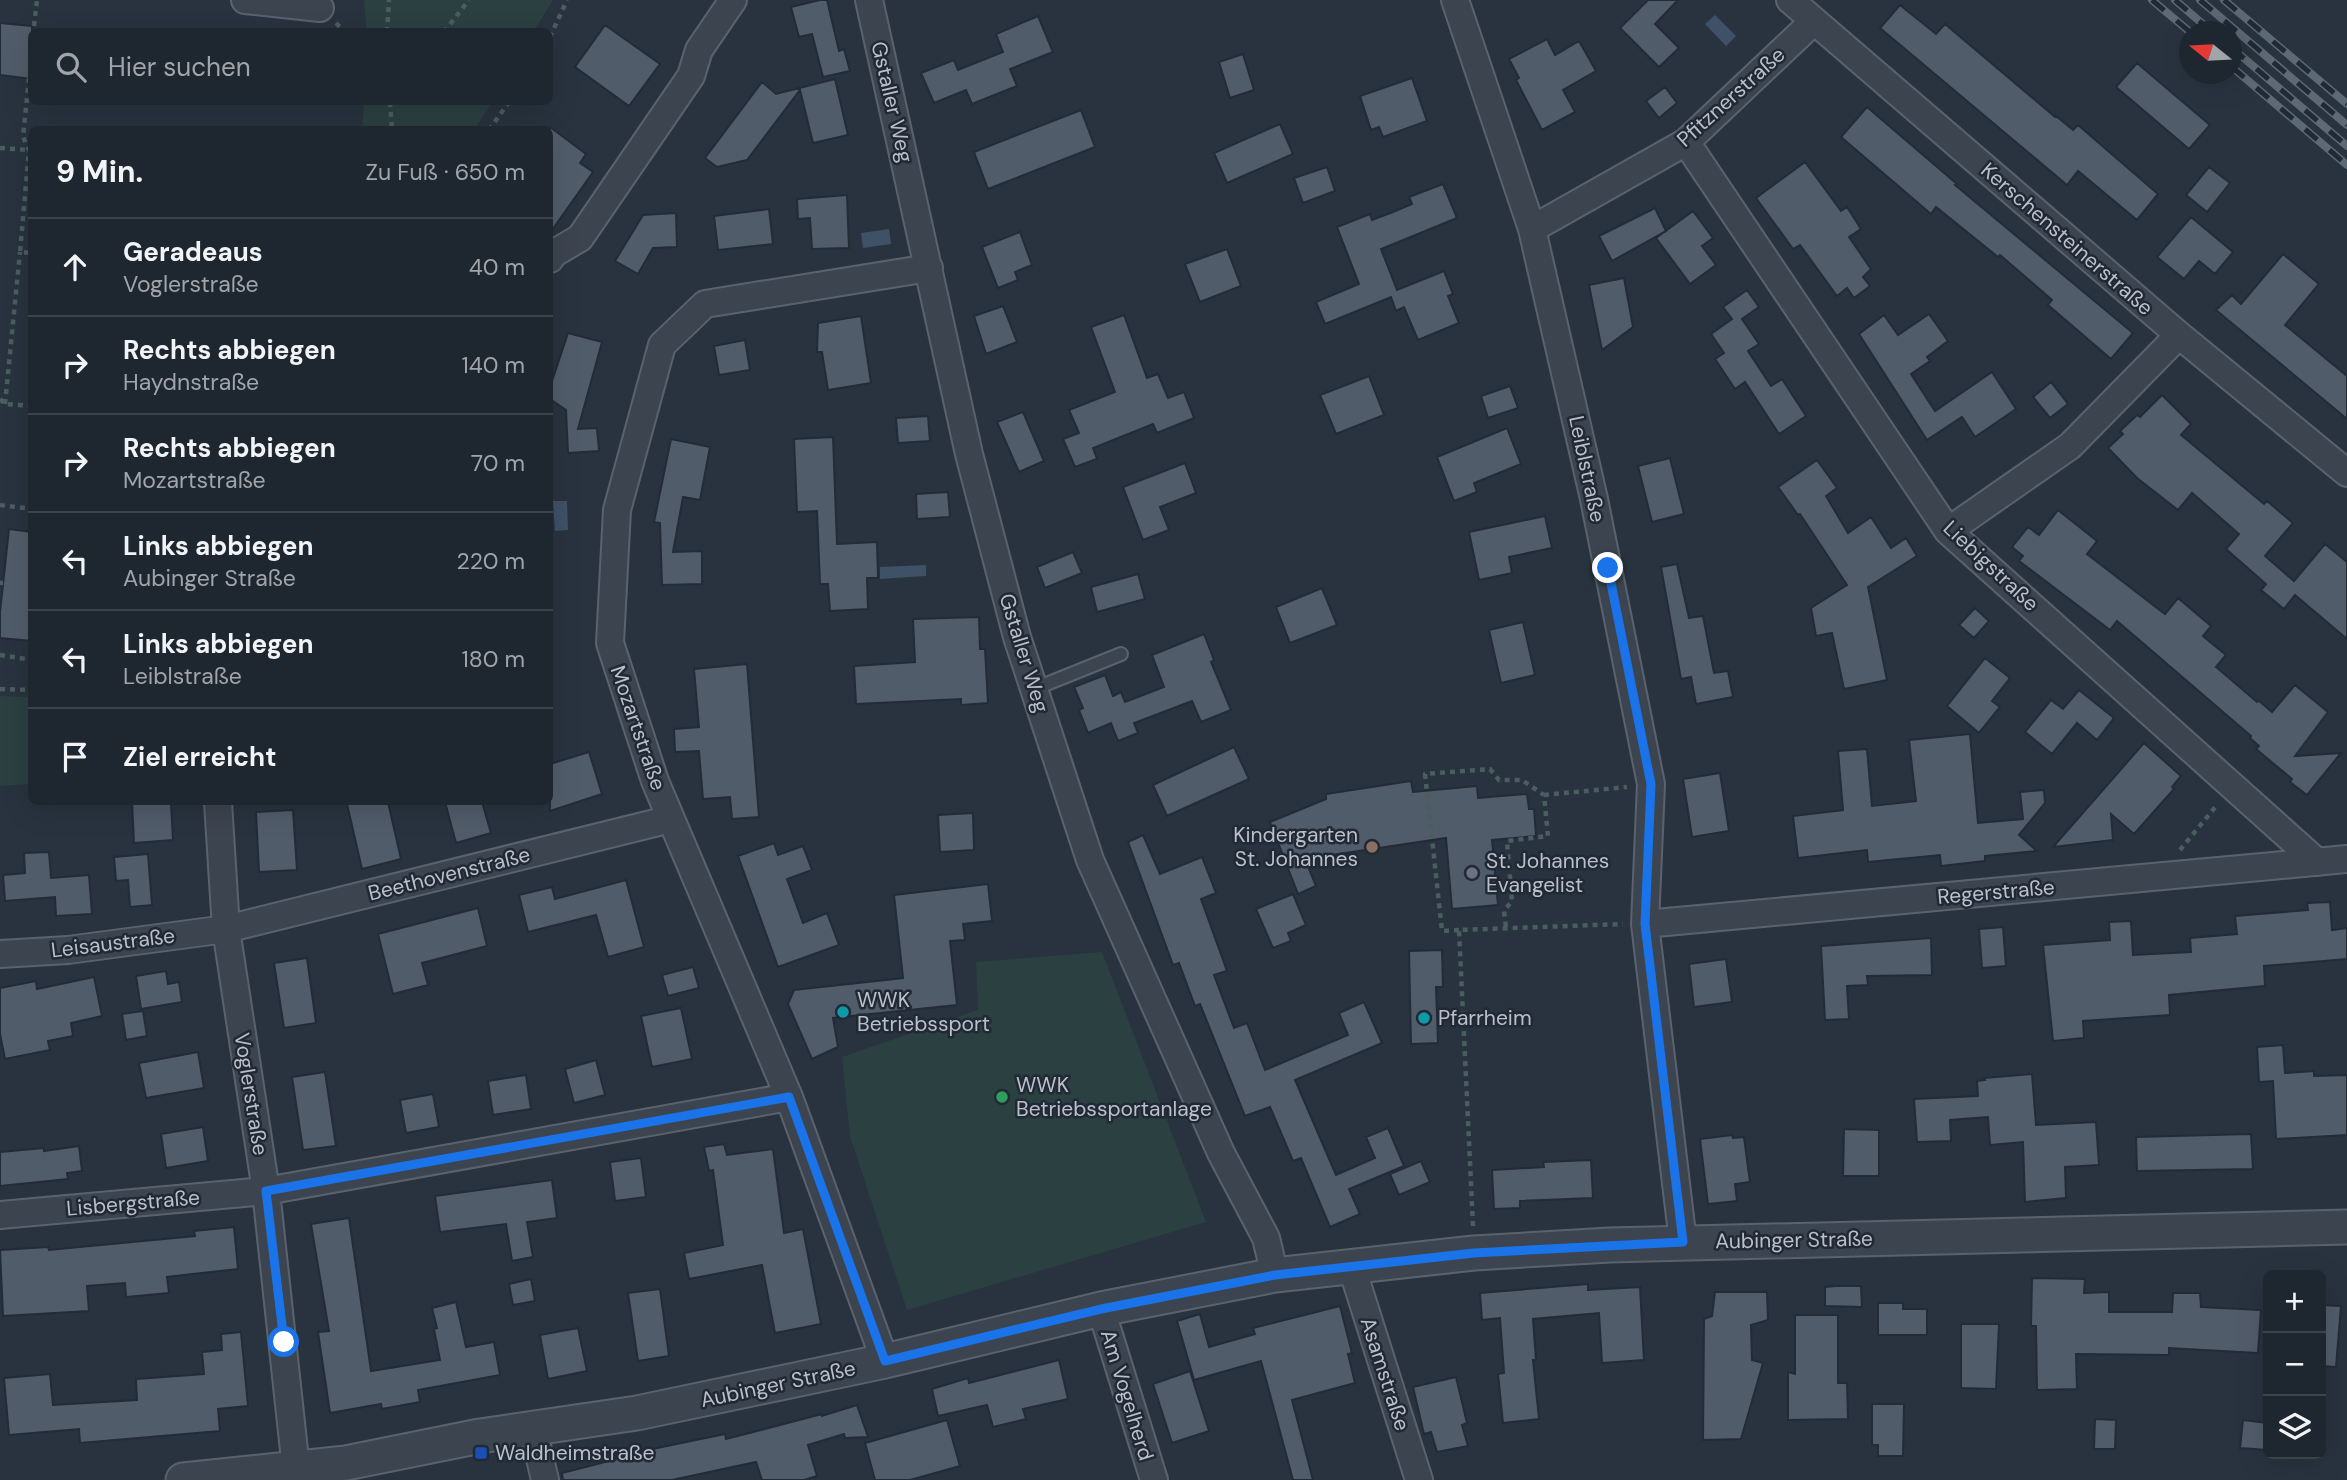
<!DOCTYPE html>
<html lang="de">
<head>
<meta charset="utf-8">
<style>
	body { margin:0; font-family:"DM Sans",sans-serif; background:#2b323b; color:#f1f3f6 }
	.controls { position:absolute; right:21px; bottom:21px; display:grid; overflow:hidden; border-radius:10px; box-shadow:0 7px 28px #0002 }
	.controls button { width:63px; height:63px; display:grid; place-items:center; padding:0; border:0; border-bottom:2px solid #3c434b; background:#1e262f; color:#f1f3f6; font:35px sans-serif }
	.compass { position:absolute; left:2179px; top:21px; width:63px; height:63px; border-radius:50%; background:#1e262f; box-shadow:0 7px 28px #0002; rotate:288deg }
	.stop { position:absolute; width:21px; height:21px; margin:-16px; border:5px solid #1a73e8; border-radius:50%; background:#fff }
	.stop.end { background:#1a73e8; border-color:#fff; box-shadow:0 2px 7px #0008 }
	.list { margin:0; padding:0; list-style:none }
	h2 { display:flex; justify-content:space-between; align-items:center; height:91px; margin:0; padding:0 28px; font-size:30px }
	h2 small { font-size:23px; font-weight:400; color:#a1a5aa }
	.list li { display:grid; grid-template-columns:46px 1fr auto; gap:21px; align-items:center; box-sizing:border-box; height:98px; padding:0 28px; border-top:2px solid #3c434b }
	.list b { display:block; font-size:26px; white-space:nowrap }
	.list p { margin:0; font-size:23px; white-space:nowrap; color:#a1a5aa }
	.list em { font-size:23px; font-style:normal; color:#a1a5aa }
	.icon { flex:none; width:38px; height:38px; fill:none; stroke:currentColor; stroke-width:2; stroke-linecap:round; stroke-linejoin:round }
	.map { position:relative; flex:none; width:2347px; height:1480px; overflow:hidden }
	.search { position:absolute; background:#1e262f; box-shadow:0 7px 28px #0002; left:28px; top:28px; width:525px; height:77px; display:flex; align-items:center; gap:18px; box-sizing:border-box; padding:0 24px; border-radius:10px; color:#a1a5aa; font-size:26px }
	.panel { position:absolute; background:#1e262f; box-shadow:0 7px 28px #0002; left:28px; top:126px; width:525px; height:679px; border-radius:10px }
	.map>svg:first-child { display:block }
</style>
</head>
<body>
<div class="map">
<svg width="2347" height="1480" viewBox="0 0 2347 1480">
	<rect width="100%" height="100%" fill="#28333f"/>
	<path fill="#2b4041" d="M364,0H553L534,31L367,32Z
		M364,102H492L475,129H362Z
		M0,696L31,697V784L0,786Z
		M1102,952L1206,1222L907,1310L850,1136L842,1057L978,1010L976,962Z"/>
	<path fill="#3f5167" d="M1715,15L1736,36L1726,46L1705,24Z
		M889,229L891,244L863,248L861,233Z
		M553,501H567L568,530L555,531Z
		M926,565V576L880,579V567Z"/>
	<path fill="#515c6a" stroke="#232b37" stroke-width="2" d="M820,0H827L839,51L844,49L850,71L823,77L812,34L799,37L791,7Z
		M1648,0H1678L1655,24L1679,48L1659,67L1620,28Z
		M1900,5L1936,34L1945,24L2055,117L2056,116L2073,130L2078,125L2158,194L2137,220L2078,171L2067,185L1880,28Z
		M1038,16L1053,52L1010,69L1017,86L972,104L966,90L934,103L921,73L954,60L958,70L1003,52L996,34Z
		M0,23L32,26V79L0,75Z
		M605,25L660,64L629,106L575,67Z
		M1547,39L1555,55L1579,41L1596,71L1563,90L1575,112L1542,130L1516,80L1519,78L1509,59Z
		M1243,54L1254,90L1230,98L1219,62Z
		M2137,63L2210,125L2189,149L2116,87Z
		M1412,78L1427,121L1383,137L1379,127L1371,130L1360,96Z
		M835,79L848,135L813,143L800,90L747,160L717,167L705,158L762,82L776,94Z
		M1665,87L1677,103L1659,118L1646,101Z
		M1867,107L1957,184L1955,185L2133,333L2111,359L2048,305L2052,300L2000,255L1998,257L1936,207L1931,214L1841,137Z
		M1081,110L1095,147L988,189L974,152Z
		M1280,124L1293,154L1227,183L1214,153Z
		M550,127L586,154L580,163L593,172L550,233Z
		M1805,162L1841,211L1847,207L1861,229L1849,237L1871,269L1863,277L1870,286L1854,298L1847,288L1837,296L1800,245L1793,249L1756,198Z
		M1327,167L1335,191L1303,203L1294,178Z
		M2209,167L2230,183L2207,212L2186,195Z
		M1443,184L1457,218L1381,249L1397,290L1444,271L1453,294L1448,296L1459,323L1418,340L1404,307L1396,311L1391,297L1325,324L1316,302L1359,284L1337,227L1370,214L1372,220L1393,212L1412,204L1409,197Z
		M847,195L849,248L812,249L810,218L798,219L797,199Z
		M1655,208L1666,231L1612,261L1599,236Z
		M769,209L773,244L718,250L714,216Z
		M1693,211L1713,238L1702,246L1716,265L1690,284L1656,238Z
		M676,213L677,247L653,248L638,274L615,261L643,215Z
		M2191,217L2233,252L2215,274L2199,261L2184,279L2157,257Z
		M1020,232L1032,265L1015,272L1018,280L998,288L982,247Z
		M1227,249L1241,286L1200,302L1185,264Z
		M2283,254L2319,284L2285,325L2347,376V419L2216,310L2232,295L2241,304Z
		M1624,278L1633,327L1602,350L1589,285Z
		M1747,290L1759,307L1742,319L1759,344L1748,351L1771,386L1782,379L1806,416L1779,434L1745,382L1735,389L1715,359L1724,353L1711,334L1732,319L1723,307Z
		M1003,306L1017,342L986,354L974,316Z
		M1929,314L1948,341L1927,357L1930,361L1911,374L1935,411L1992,372L2016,409L1975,437L1962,417L1927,440L1859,334L1884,315L1898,335Z
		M1124,315L1147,378L1158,374L1168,398L1184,392L1194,418L1157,433L1153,424L1093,448L1097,459L1075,467L1063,439L1079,433L1069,410L1115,392L1091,327Z
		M861,316L871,383L828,390L822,352H817L818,323Z
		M568,333L602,342L578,429L597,428L599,451L568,453L566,410L550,399V387Z
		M745,340L750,370L719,375L714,346Z
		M1369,376L1384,415L1336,434L1320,395Z
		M2051,382L2068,404L2050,418L2033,397Z
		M1510,386L1518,408L1488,418L1481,396Z
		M2162,395L2191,424L2181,435L2264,504L2267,501L2293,523L2265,556L2294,581L2325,544L2347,562V639L2295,595L2284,609L2261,590L2266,584L2226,549L2239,534L2192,493L2178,510L2137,478L2108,448L2123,434L2120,431L2137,415L2140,417Z
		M1023,412L1044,461L1019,472L997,422Z
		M928,416L930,441L898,443L896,418Z
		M1507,428L1521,464L1474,483L1477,492L1454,501L1437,457Z
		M833,437L837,544L877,542L878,578H867L868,609L830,611L828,584H820L817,511L797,512L794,439Z
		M671,439L710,447L700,500L683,497L673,552L702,551V584L662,585L660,523L654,522Z
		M1670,458L1684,514L1652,522L1638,466Z
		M1817,460L1837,488L1826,496L1848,533L1871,517L1891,548L1906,538L1917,556L1868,587L1887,680L1844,689L1832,633L1816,636L1811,608L1847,585L1800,514L1798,515L1778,487Z
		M1185,463L1196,493L1160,507L1169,530L1143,540L1123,487Z
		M948,492L950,517L917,519L916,494Z
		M2058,510L2097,541L2087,554L2165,614L2178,598L2211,626L2203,636L2226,655L2216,667L2257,702L2258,700L2272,712L2295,685L2328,712L2295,756L2341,753L2307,795L2290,782L2292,779L2256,749L2259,746L2250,738L2251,736L2117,621L2110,630L2019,561L2023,556L2012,547L2028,527L2039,535Z
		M1545,516L1552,548L1509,557L1512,573L1479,580L1469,532Z
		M9,529L32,532V641L0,638V612Z
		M1073,552L1082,573L1045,588L1037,567Z
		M1677,564L1689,618L1703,616L1714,673L1728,671L1733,697L1696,704L1691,677L1681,679L1661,567Z
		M1138,574L1145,599L1097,612L1091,587Z
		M1322,588L1337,625L1290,643L1276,607Z
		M1975,608L1989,621L1974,638L1959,625Z
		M979,617L980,649H985L988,703L961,705V699L856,704L854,666L915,662L913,619Z
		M1523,622L1535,675L1501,683L1489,630Z
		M1204,634L1214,660L1211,662L1231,710L1201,722L1192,701L1134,723L1138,733L1118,741L1111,723L1088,733L1079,710L1083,708L1074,687L1105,675L1113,696L1121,692L1125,702L1164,687L1152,655Z
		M1985,658L2010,678L1992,701L2000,707L1979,733L1947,706Z
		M747,664L759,817L732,819L730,797L703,799L699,751L675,752L674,729L699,727L694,669Z
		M2079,690L2114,718L2097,740L2077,723L2052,754L2025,732L2051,700L2063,709Z
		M1970,734L1978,823L2023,819L2020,792L2044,790L2045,803L2019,835L2037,851L1985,856V861L1941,866L1940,855L1868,862L1867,850L1798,858L1793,816L1843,810L1838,751L1867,749L1872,806L1916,801L1909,740Z
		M2144,743L2181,776L2172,787L2174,789L2134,834L2111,814L2113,840L2053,847Z
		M1234,747L1249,779L1167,816L1153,785Z
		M589,752L602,794L550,811V764Z
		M1720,773L1729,831L1692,837L1683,779Z
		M1411,781L1413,792L1477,786L1478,798L1527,794L1529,809H1534L1536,836L1492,840L1498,905L1452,909L1446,838L1305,859L1316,886L1298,894L1270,822L1326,799V794Z
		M132,802H171L173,840L134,843Z
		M357,802H388L401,859L362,869L347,804Z
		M445,802H482L491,833L456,843Z
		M293,810L297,870L259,872L256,812Z
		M973,813L974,850L940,852L938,815Z
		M1143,835L1160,874L1202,857L1216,893L1201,899L1227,971L1214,975L1234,1028L1247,1023L1265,1070L1348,1035L1339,1013L1364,1002L1382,1043L1295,1080L1336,1175L1375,1158L1366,1137L1388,1128L1404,1166L1349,1189L1360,1214L1330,1227L1301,1158L1293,1161L1270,1107L1245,1116L1200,1004L1195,1006L1179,963L1173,965L1128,842Z
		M774,843L778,855L803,846L812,870L787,879L803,923L827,913L839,945L778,967L738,856Z
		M49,852L51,878L89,875L92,914L56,916L55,897L5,901L3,875L25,873L24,853Z
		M148,854L152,905L130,907L128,880L116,881L114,857Z
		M626,880L644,947L608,957L596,915L528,932L519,895L552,887L555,899Z
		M988,884L992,921L963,924L965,940L950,941L957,1005L833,1018L838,1047L812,1059L788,1004L794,990L903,978L894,895Z
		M1293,894L1306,925L1288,933L1291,941L1273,948L1256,909Z
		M2330,902L2332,930L2347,928V959L2264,966L2265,986L2169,995L2170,1015L2083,1021L2084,1038L2053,1041L2043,945L2110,940L2109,922L2131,921L2133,955L2191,952L2190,938L2237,934L2235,916L2308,910L2307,903Z
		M478,908L487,946L422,963L428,985L393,994L378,934Z
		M2003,927L2006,966L1982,968L1979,929Z
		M1931,938L1932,975L1867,976L1868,985L1847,986L1849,1019L1825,1020L1821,946Z
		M1442,950L1443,987H1436L1438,1043L1411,1044L1409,951Z
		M307,958L316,1023L284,1028L274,963Z
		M1726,959L1732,1002L1694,1007L1689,964Z
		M693,967L699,988L668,996L662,975Z
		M166,971L168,984L179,982L182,1002L141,1009L136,976Z
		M94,977L102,1016L71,1023L73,1036L48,1041L50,1050L5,1059L0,1034V988L36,981L37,989Z
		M681,1008L692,1059L652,1067L641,1016Z
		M143,1011L147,1036L126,1040L122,1014Z
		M2283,1045L2285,1073L2314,1071V1076L2347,1075V1135L2276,1139L2273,1081L2259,1082L2257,1047Z
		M198,1052L204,1088L146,1098L139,1063Z
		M596,1060L605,1095L574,1103L565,1069Z
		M325,1072L336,1146L303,1150L292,1077Z
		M2032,1074L2036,1125L2096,1122L2099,1165L2065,1167L2066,1198L2025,1202L2023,1142L1990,1145L1988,1117L1950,1120L1951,1141L1917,1142L1914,1099L1978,1096L1977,1081L1985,1080L1984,1078Z
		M526,1075L531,1109L493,1115L488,1081Z
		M433,1094L439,1127L406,1133L400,1100Z
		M203,1127L208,1161L166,1168L161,1134Z
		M1844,1129L1879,1130V1176H1843Z
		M2251,1134L2253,1169L2137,1171L2136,1137Z
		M1732,1135L1733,1138L1744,1137L1750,1182L1735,1184L1737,1201L1708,1204L1700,1139Z
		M724,1144L727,1155L773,1149L784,1233L803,1229L821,1324L775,1333L762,1265L689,1279L684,1253L723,1245L713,1170L709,1171L704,1147Z
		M79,1146L82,1171L67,1173L68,1179L0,1186V1152L44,1148V1151Z
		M641,1158L646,1197L615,1201L610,1162Z
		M1591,1160L1593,1198L1520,1201V1208L1494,1209L1492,1170L1544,1167L1543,1162Z
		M1421,1161L1430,1182L1399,1195L1390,1174Z
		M552,1180L557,1218L527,1222L533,1257L512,1261L506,1224L440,1232L435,1196Z
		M349,1218L371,1371L440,1360L434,1329L437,1328L432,1308L456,1302L466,1347L494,1342L500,1375L418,1390L420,1402L382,1409L381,1404L330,1413L318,1332L329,1331L311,1224Z
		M234,1227L238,1269L167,1277L169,1293L126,1297L125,1283L87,1286L89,1311L3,1316L0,1250L48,1247L49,1250L195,1236L194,1231Z
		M2032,1278L2085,1279L2084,1293L2109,1292V1312H2172L2173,1293H2200L2201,1307L2261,1310L2258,1353L2169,1348V1355L2076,1354L2077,1389L2037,1390L2036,1326H2031Z
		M531,1279L535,1301L513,1305L509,1284Z
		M1588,1284V1290L1640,1287L1644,1360L1602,1363L1599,1313L1533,1319L1536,1360H1533L1539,1419L1503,1423L1498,1374L1504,1373L1500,1318L1482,1320L1480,1293Z
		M1836,1286H1861L1862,1307L1825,1306V1287Z
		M660,1289L669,1356L638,1361L628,1293Z
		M1715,1292H1767L1768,1320L1751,1325L1752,1360L1763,1363L1741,1439L1703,1440L1704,1319L1712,1316Z
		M1878,1303H1903V1309H1927V1335H1878Z
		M2321,1305L2341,1306L2336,1367L2321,1366Z
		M1340,1306L1352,1353L1348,1354L1355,1383L1292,1400L1313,1480H1293L1261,1361L1194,1380L1177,1321L1200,1314L1209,1347L1255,1334L1253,1328Z
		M1795,1315H1838V1383H1847L1848,1419L1788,1420V1372L1795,1374Z
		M1961,1324H1999L1996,1389L1961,1388Z
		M578,1328L587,1371L548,1379L540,1335Z
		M241,1332L248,1406L218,1409L220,1431L80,1443L79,1429L9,1435L4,1378L50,1374L53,1405L137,1400L136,1379L204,1374L202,1352L222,1350L221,1334Z
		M1059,1360L1068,1399L1023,1409L1026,1419L993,1427L987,1405L938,1416L932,1389L968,1378L969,1383Z
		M1190,1371L1209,1431L1172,1443L1153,1384Z
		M1456,1377L1467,1423L1462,1425L1468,1446L1437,1452L1431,1432L1424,1434L1413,1387Z
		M1872,1404H1904L1903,1456H1878V1445H1872Z
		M857,1405L868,1437L845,1438L844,1434L808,1445L817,1476L804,1480H762L756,1462L672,1480H563L562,1473L633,1455V1453L725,1434L726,1439L822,1414V1416Z
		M2095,1419L2116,1420L2115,1449H2094Z
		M947,1420L960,1466L910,1480H875L865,1443Z
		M2243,1420L2268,1423V1450L2240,1448Z"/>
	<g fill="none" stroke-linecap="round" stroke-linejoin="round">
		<g stroke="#5a626d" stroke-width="16">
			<path id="service" d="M1034,689L1121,654"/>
		</g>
		<g stroke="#5a626d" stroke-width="30">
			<path id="minor" d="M245,0L320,8
				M869,0L969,454L1017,637L1090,860L1221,1153L1266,1238L1275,1275
				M1455,0L1532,229L1594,499L1651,784L1645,924L1683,1242
				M1790,0L2179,335L2347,473
				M1686,142L1948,531L2317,862
				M1532,229L1686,142L1814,21
				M550,259L553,254L580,238L691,76L699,50L733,0
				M1948,531L2070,446L2179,335
				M218,802L226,929L266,1191L296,1469
				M1645,924L2347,859
				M0,954L68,950L226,929L671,819
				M0,1215L266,1191L789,1097
				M1352,1268L1419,1480
				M1101,1309L1154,1480
				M885,1361L789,1097L655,781L610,643L617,510L662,345L705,304L929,268
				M533,1428L545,1480"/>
		</g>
		<g stroke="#5a626d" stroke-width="37">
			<path id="tertiary" d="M183,1480L346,1463L480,1436L637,1413L885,1361L1101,1309L1275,1275L1474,1253L1610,1245L2347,1227"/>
		</g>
		<path stroke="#4a5d5f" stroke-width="4.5" stroke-dasharray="5 5" stroke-linecap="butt" d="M336,23L345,32
			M34,26L37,0
			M387,32L389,0
			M444,32L469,0
			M550,37L567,0
			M29,78L23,137L29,150L20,252L32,253
			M390,102L392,130
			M489,130L509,102
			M0,148L29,150L32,148
			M0,399L5,404L32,406
			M5,404L20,252
			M0,505L32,509
			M0,583H3
			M0,655L32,660
			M0,689L32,690
			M1544,795L1627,787
			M2180,850L2217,805
			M1459,930L1442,931L1425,774L1490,769L1499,780H1522L1544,795L1548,836L1507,841L1512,901L1504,911L1506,927
			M1473,1226L1459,930L1623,924"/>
		<use href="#service" stroke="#3c444f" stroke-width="12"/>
		<use href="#minor" stroke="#3c444f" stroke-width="26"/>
		<use href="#tertiary" stroke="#3c444f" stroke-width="33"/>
		<g stroke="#5e6976" stroke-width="8">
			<path id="rail" d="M2152,0L2190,32
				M2175,0L2212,32
				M2200,0L2347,125
				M2224,0L2347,104
				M2232,48L2347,146
				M2232,67L2347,165"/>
		</g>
		<use href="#rail" stroke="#212935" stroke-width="5" stroke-dasharray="16" stroke-linecap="butt"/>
	</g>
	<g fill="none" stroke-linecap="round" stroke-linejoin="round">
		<path stroke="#1a73e8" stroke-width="9" d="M284,1342L266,1191L789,1097L885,1361L1101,1309L1275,1275L1474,1253L1683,1242L1645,924L1651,784L1608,568"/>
	</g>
	<circle fill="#8d6e63" stroke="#212935" stroke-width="2.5" cx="1372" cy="847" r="7"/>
	<circle fill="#6b7280" stroke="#212935" stroke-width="2.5" cx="1472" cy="873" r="7"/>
	<g fill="#0f9aa8" stroke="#212935" stroke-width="2.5">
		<circle cx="843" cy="1012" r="7"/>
		<circle cx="1424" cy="1018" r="7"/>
	</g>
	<circle fill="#2e9e5b" stroke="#212935" stroke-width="2.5" cx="1002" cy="1097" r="7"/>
	<rect fill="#1a4fb4" stroke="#212935" stroke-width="2.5" x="474" y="1446" width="14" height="14" rx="3.5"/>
	<g text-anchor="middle" stroke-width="5" stroke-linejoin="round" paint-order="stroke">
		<g font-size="21" fill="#b9c0ca" stroke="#212935">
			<text transform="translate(1731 97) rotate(-42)" y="7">Pfitznerstraße</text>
			<text transform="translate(892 102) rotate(77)" y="7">Gstaller Weg</text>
			<text transform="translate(2067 239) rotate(41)" y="7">Kerschensteinerstraße</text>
			<text transform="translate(1587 469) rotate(78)" y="7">Leiblstraße</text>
			<text transform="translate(1991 566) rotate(43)" y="7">Liebigstraße</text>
			<text transform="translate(1024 653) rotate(73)" y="7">Gstaller Weg</text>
			<text transform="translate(638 728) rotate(71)" y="7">Mozartstraße</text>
			<text transform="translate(449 874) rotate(-14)" y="7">Beethovenstraße</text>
			<text transform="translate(1996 892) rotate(-5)" y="7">Regerstraße</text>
			<text transform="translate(113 943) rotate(-7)" y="7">Leisaustraße</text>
			<text transform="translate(251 1094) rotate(81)" y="7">Voglerstraße</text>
			<text transform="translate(133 1203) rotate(-5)" y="7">Lisbergstraße</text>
			<text transform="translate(1794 1240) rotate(-1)" y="7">Aubinger Straße</text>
			<text transform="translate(1385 1374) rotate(72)" y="7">Asamstraße</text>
			<text transform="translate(778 1384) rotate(-12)" y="7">Aubinger Straße</text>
			<text transform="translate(1127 1395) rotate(73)" y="7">Am Vogelherd</text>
		</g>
		<g font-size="21" fill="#b9c0ca" stroke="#212935" text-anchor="start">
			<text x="1358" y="842" text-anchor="end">Kindergarten<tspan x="1358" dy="24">St. Johannes</tspan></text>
			<text x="1486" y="868">St. Johannes<tspan x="1486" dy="24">Evangelist</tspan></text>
			<text x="857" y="1007">WWK<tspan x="857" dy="24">Betriebssport</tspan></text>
			<text x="1438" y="1025">Pfarrheim</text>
			<text x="1016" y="1092">WWK<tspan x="1016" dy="24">Betriebssportanlage</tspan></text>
			<text x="495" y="1460">Waldheimstraße</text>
		</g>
	</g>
</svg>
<div class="controls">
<button>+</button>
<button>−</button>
<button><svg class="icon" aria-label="layers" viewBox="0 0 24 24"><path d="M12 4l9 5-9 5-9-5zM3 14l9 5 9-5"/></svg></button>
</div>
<svg class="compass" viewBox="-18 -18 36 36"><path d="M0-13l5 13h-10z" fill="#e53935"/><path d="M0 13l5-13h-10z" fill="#a1a5aa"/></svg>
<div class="stop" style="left:284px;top:1342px"></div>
<div class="stop end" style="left:1608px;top:568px"></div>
<div class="search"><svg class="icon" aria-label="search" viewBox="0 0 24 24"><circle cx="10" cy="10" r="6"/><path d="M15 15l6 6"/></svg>Hier suchen</div>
<section class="panel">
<h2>9 Min.<small>Zu Fuß · 650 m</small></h2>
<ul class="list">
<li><svg class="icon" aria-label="ahead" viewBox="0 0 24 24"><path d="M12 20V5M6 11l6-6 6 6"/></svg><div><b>Geradeaus</b><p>Voglerstraße</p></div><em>40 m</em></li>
<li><svg class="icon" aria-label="right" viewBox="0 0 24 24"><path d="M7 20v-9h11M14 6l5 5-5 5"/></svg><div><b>Rechts abbiegen</b><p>Haydnstraße</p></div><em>140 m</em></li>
<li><svg class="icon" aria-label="right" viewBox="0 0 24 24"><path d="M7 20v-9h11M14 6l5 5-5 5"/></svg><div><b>Rechts abbiegen</b><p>Mozartstraße</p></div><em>70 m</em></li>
<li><svg class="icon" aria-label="left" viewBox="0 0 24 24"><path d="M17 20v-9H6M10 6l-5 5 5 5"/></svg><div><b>Links abbiegen</b><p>Aubinger Straße</p></div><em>220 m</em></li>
<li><svg class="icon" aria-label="left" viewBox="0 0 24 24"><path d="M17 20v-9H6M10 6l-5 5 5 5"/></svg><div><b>Links abbiegen</b><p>Leiblstraße</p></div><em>180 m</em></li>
<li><svg class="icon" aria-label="arrive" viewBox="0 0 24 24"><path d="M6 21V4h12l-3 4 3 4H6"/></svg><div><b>Ziel erreicht</b></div></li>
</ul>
</section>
</div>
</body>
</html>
